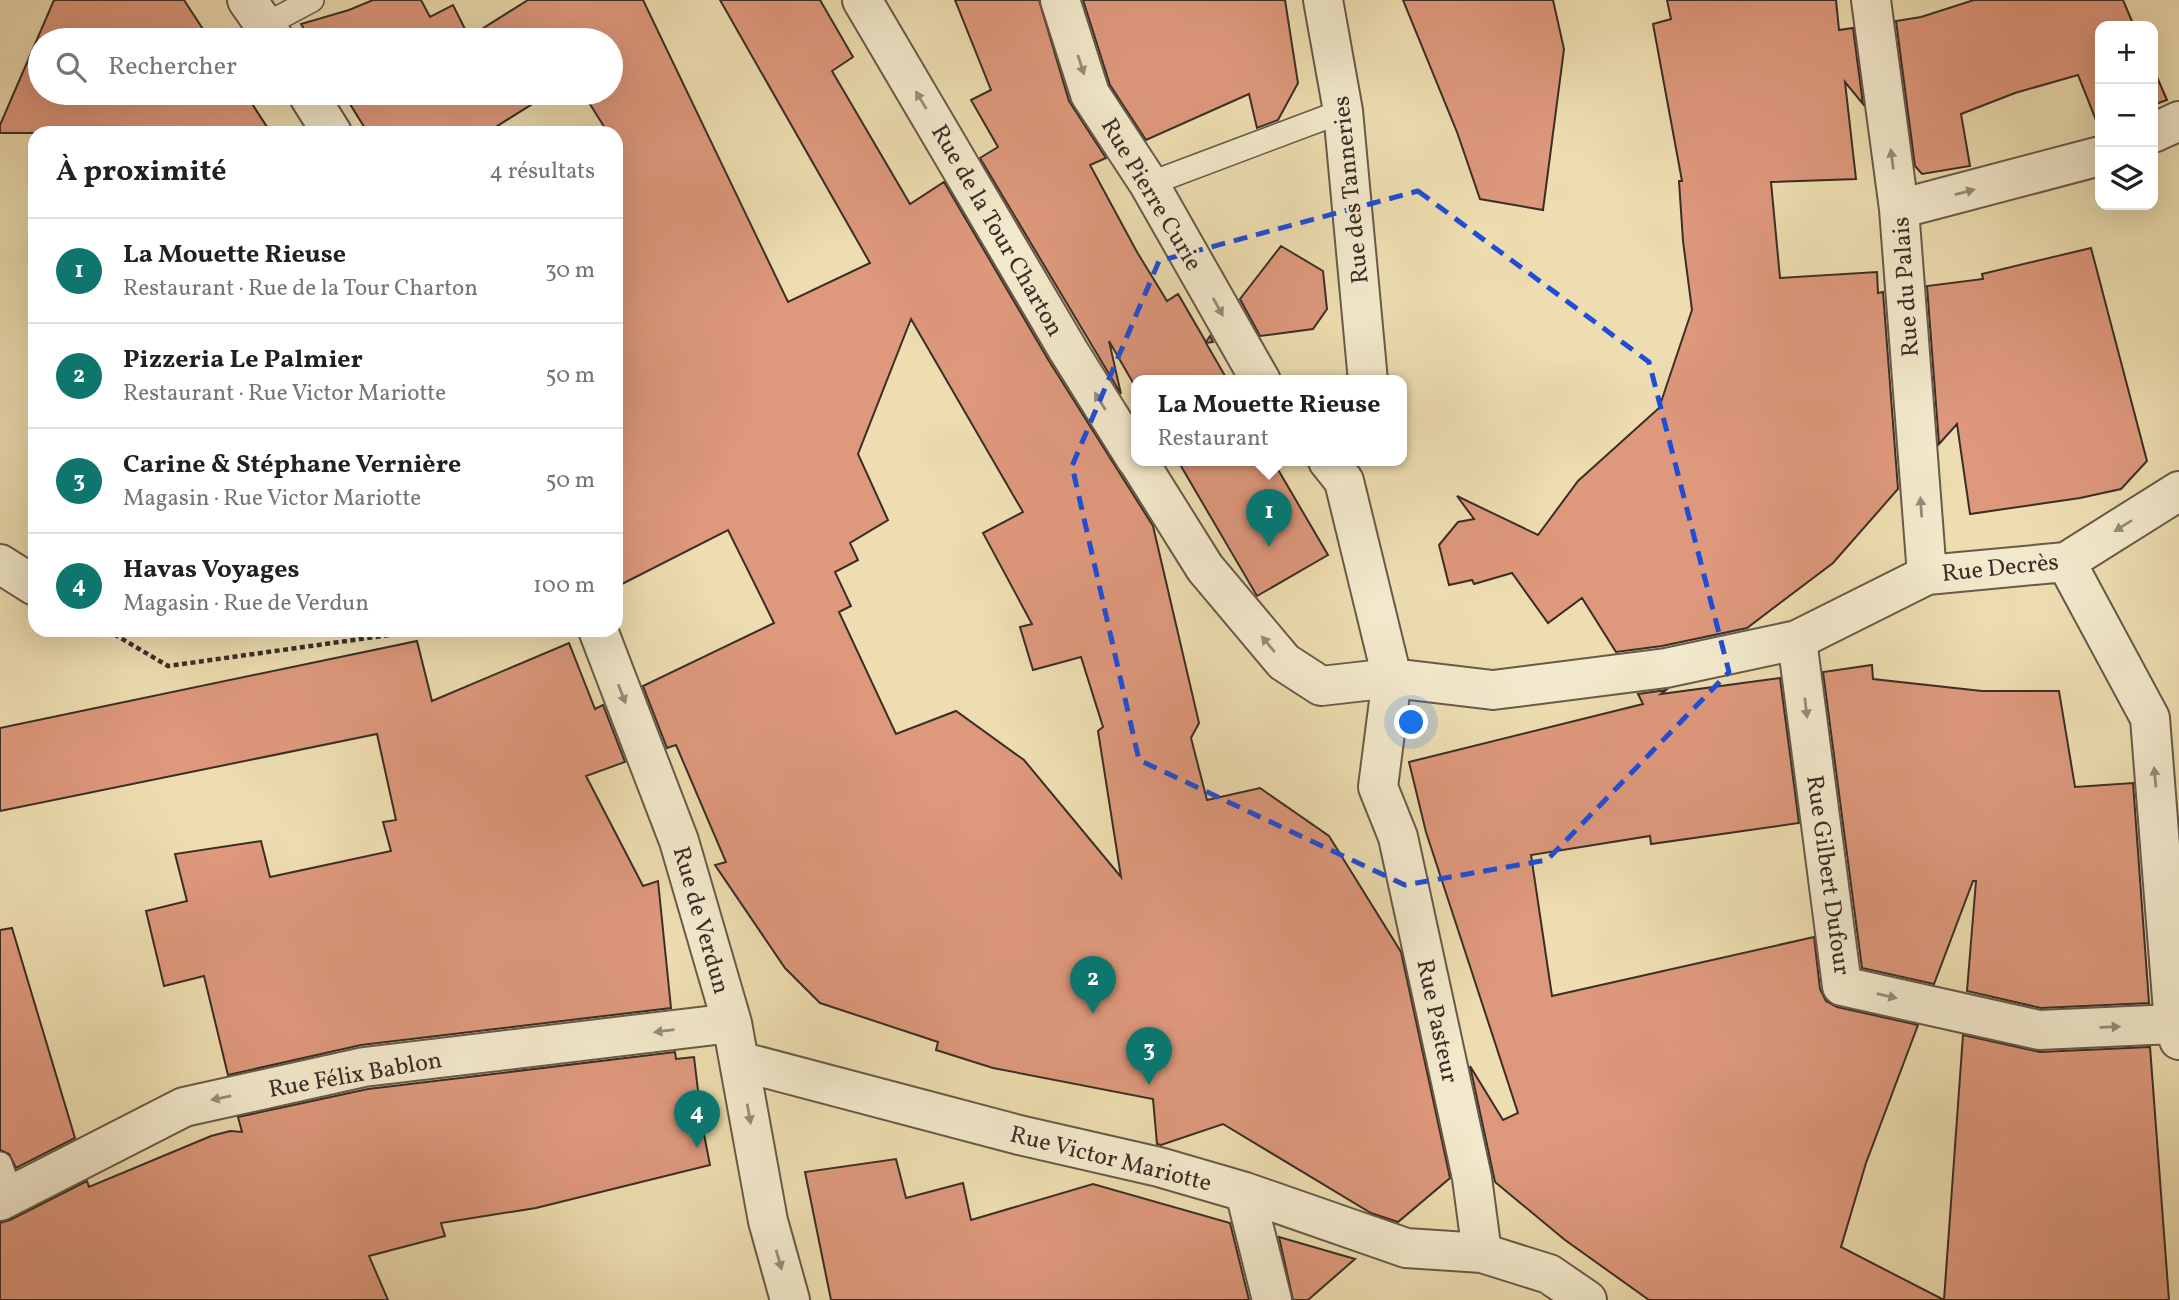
<!DOCTYPE html>
<html lang="fr">
<head>
<meta charset="utf-8">
<style>
	body { margin:0; font-family:Vollkorn,serif; background:#f2f2f2; color:#202124 }
	.controls { position:absolute; right:21px; top:21px; display:grid; overflow:hidden; border-radius:14px; box-shadow:0 7px 28px #0002 }
	.controls button { width:63px; height:63px; display:grid; place-items:center; padding:0; border:0; border-bottom:2px solid #e0e0e0; background:#fff; color:#202124; font:35px sans-serif }
	.you { position:absolute; left:1412px; top:723px; width:24px; height:24px; margin:-18px; border:5px solid #fff; border-radius:50%; background:#1a73e8; box-shadow:0 0 0 10px #1a73e833 }
	.badge { display:grid; place-items:center; width:46px; height:46px; border-radius:50%; background:#0f766e; color:#fff; font-size:23px; font-weight:700 }
	.pin { position:absolute; translate:-50% -58px; filter:drop-shadow(0 2px 4px #0008) }
	.pin::after { content:''; position:absolute; top:37px; width:24px; height:21px; background:inherit; clip-path:polygon(0 0,100% 0,50% 100%) }
	.popup { position:absolute; left:1131px; top:375px; width:276px; height:91px; box-sizing:border-box; display:grid; place-content:center; border-radius:14px; background:#fff; filter:drop-shadow(0 2px 5px #0005); font-size:23px; white-space:nowrap; color:#757577 }
	.popup b { font-size:26px; color:#202124 }
	.popup::after { content:''; position:absolute; left:50%; top:100%; margin-left:-14px; border:14px solid transparent; border-top-color:#fff }
	.list { margin:0; padding:0; list-style:none }
	h2 { display:flex; justify-content:space-between; align-items:center; height:91px; margin:0; padding:0 28px; font-size:30px }
	h2 small { font-size:23px; font-weight:400; color:#757577 }
	.list li { display:grid; grid-template-columns:46px 1fr auto; gap:21px; align-items:center; box-sizing:border-box; height:105px; padding:0 28px; border-top:2px solid #e0e0e0 }
	.list b { display:block; font-size:26px; white-space:nowrap }
	.list p { margin:0; font-size:23px; white-space:nowrap; color:#757577 }
	.list em { font-size:23px; font-style:normal; color:#757577 }
	.icon { flex:none; width:38px; height:38px; fill:none; stroke:currentColor; stroke-width:2; stroke-linecap:round; stroke-linejoin:round }
	.map { position:relative; flex:none; width:2179px; height:1300px; overflow:hidden }
	.search { position:absolute; background:#fff; box-shadow:0 7px 28px #0002; left:28px; top:28px; width:595px; height:77px; display:flex; align-items:center; gap:18px; box-sizing:border-box; padding:0 24px; border-radius:38px; color:#757577; font-size:26px }
	.panel { position:absolute; background:#fff; box-shadow:0 7px 28px #0002; left:28px; top:126px; width:595px; height:511px; border-radius:21px }
	.map>svg:first-child { display:block }
</style>
</head>
<body>
<div class="map">
<svg width="2179" height="1300" viewBox="0 0 2179 1300">
	<rect width="100%" height="100%" fill="#edddb0"/>
	<filter id="stains"><feTurbulence type="fractalNoise" baseFrequency=".00286" numOctaves="4"/><feColorMatrix values="0 0 0 0 .2 0 0 0 0 .09 0 0 0 0 .02 0 0 0 .5 -.17"/></filter>
	<radialGradient id="worn" r=".72"><stop offset=".6" stop-color="#630" stop-opacity="0"/><stop offset="1" stop-color="#630" stop-opacity=".3"/></radialGradient>
	<path fill="#de987c" stroke="#3a2e27" stroke-width="2" fill-rule="evenodd" d="M54,0H184L210,40H40V93H245L271,133H0V125Z
		M373,0H421L430,17L453,5L469,37L528,0H643L788,302L870,263L720,0H820L853,57L832,71L910,204L944,182L1049,361L1153,526L1199,723L1191,738L1207,800L1260,788L1329,836L1401,952L1450,1178L1398,1222L1371,1213L1223,1124L1161,1145L1157,1144L1153,1099L993,1068L936,1050L938,1042L820,1003L785,968L715,865L726,862L676,745L667,748L643,686L774,623L728,530L616,587V133H608L583,93H611V40H311L301,24L349,10ZM911,319L1023,512L983,533L1032,624L1020,627L1033,670L1081,657L1103,727L1098,731L1121,877L1024,760L956,711L896,734L839,612L851,606L835,572L858,560L850,543L888,520L858,454Z
		M955,0H1039L1069,101L1106,158L1090,165L1137,252L1167,301L1178,294L1206,342L1210,336L1213,342L1206,343L1228,381H1136V388L1109,341L1121,394L980,158L998,147L971,100L991,90Z
		M1083,0H1285L1298,83L1278,120L1257,128L1249,94L1146,140L1110,85Z
		M1403,0H1553L1564,49L1543,210L1480,199L1457,132Z
		M1667,0H1836L1839,30L1853,28L1863,104L1845,82L1856,179L1771,182L1780,278L1877,272L1878,293L1883,292L1898,489L1833,563L1747,628L1662,646L1616,652L1582,598L1548,623L1512,573L1474,584L1472,580L1449,585L1439,545L1458,522L1474,519L1457,496L1538,535L1578,481L1659,408L1692,310L1683,241L1679,181H1682L1653,24L1671,19Z
		M1974,0H2123L2134,26H2100V124L2098,125L2078,75L2015,93L1961,114L1970,166L1922,174L1915,166L1896,21L1921,17Z
		M2153,68L2167,100L2153,105Z
		M343,93H550L486,133H368Z
		M1281,246L1323,271L1327,309L1313,329L1260,336L1240,299Z
		M2091,248L2147,461L2121,489L2080,498L1970,514L1957,424L1939,444L1927,286L1983,279L1982,274Z
		M1178,461H1273L1328,555L1257,596Z
		M417,641L432,701L569,643L595,709L603,705L625,762L586,776L643,886L658,881L671,1008L361,1045L228,1075L204,976L164,986L146,911L187,901L175,854L261,841L270,877L391,851L383,822L396,820L377,734L0,811V728Z
		M1872,665L1873,679L1982,691H2059L2075,787L2133,783L2149,1003L2041,1008L1967,991L1976,881H1973L1934,984L1862,968L1823,672Z
		M1780,678L1799,823L1651,844L1650,836L1531,855L1552,996L1814,937L1820,989L1826,1001L1837,1007L1918,1025L1866,1163L1841,1247L1944,1300L1963,1035L2040,1052L2150,1047L2169,1300H1649L1565,1240L1495,1182L1470,1066L1503,1120L1518,1113L1426,832L1409,762L1643,704L1638,694L1666,690L1661,694Z
		M12,928L75,1138L16,1168L9,1154L0,1150V930Z
		M675,1052L676,1059L694,1057L702,1124L710,1165L536,1208L441,1223L445,1236L369,1256L388,1300H0V1223L10,1220L87,1181L89,1187L211,1136L230,1131L242,1132L238,1117L368,1089Z
		M896,1159L906,1198L963,1183L971,1220L1093,1184L1230,1223L1249,1300H831L805,1172Z
		M1279,1237L1355,1259L1308,1300H1293Z"/>
	<g fill="none" stroke-linecap="round" stroke-linejoin="round">
		<g stroke="#675a49" stroke-width="26">
			<path id="lane" d="M265,25L312,0
				M1149,184L1343,111
				M0,1164L11,1194"/>
		</g>
		<g stroke="#675a49" stroke-width="42">
			<path id="street" d="M247,0L275,40
				M862,0L1068,350L1136,459
				M1060,0L1090,94L1149,184L1261,381
				M1323,0L1343,111L1368,381
				M1871,0L1899,209L1927,575
				M307,93L332,133
				M2153,133L2179,121
				M1899,209L2100,156
				M1138,461L1205,568L1284,662L1321,686L1392,678L1493,690L1666,668L1797,640L1927,575L2066,562L2179,491
				M1328,461L1344,481L1392,678L1378,787L1398,837L1472,1178L1482,1253L1549,1274L1587,1300
				M2066,562L2150,718L2174,1024L2179,1040
				M0,564L35,586
				M598,630L679,841L732,1023L768,1221L790,1300
				M1797,640L1842,986L2039,1030L2174,1024
				M739,1061L1019,1135L1159,1167L1245,1192L1406,1248L1482,1253
				M1245,1192L1272,1300
				M0,1201L184,1107L364,1067L732,1023"/>
		</g>
		<path stroke="#3a2e27" stroke-width="4.5" stroke-dasharray="5 3.5" stroke-linecap="butt" d="M107,630L168,666L425,630"/>
		<use href="#lane" stroke="#f3e9cc" stroke-width="23"/>
		<use href="#street" stroke="#f3e9cc" stroke-width="38"/>
	</g>
	<defs><path id="oneway-solid" d="M-6-.8H1V-3.2L6.5 0L1 3.2V.8H-6Z" transform="scale(1.75)"/></defs>
	<g fill="#968c7a">
		<use href="#oneway-solid" transform="translate(1081 65) rotate(72)"/>
		<use href="#oneway-solid" transform="translate(921 100) rotate(-121)"/>
		<use href="#oneway-solid" transform="translate(1892 159) rotate(-98)"/>
		<use href="#oneway-solid" transform="translate(1965 192) rotate(-15)"/>
		<use href="#oneway-solid" transform="translate(1218 307) rotate(61)"/>
		<use href="#oneway-solid" transform="translate(1100 401) rotate(-122)"/>
		<use href="#oneway-solid" transform="translate(1921 507) rotate(-94)"/>
		<use href="#oneway-solid" transform="translate(2123 526) rotate(148)"/>
		<use href="#oneway-solid" transform="translate(1268 644) rotate(-130)"/>
		<use href="#oneway-solid" transform="translate(622 694) rotate(69)"/>
		<use href="#oneway-solid" transform="translate(1806 708) rotate(83)"/>
		<use href="#oneway-solid" transform="translate(2155 777) rotate(-95)"/>
		<use href="#oneway-solid" transform="translate(1887 996) rotate(13)"/>
		<use href="#oneway-solid" transform="translate(2110 1027) rotate(-2)"/>
		<use href="#oneway-solid" transform="translate(664 1031) rotate(173)"/>
		<use href="#oneway-solid" transform="translate(221 1098) rotate(168)"/>
		<use href="#oneway-solid" transform="translate(749 1114) rotate(80)"/>
		<use href="#oneway-solid" transform="translate(779 1260) rotate(74)"/>
	</g>
	<path fill="none" stroke="#1d4ed8" stroke-width="5" stroke-dasharray="14 9" stroke-linejoin="round" d="M1418,191L1649,362L1729,672L1547,860L1405,885L1139,760L1072,466L1159,261Z"/>
	<g text-anchor="middle" stroke-width="6" stroke-linejoin="round" paint-order="stroke">
		<g font-size="24" fill="#3a2e27" stroke="#f3e9cc">
			<text transform="translate(1350 190) rotate(-96)" y="8">Rue des Tanneries</text>
			<text transform="translate(1152 194) rotate(59)" y="8">Rue Pierre Curie</text>
			<text transform="translate(998 230) rotate(60)" y="8">Rue de la Tour Charton</text>
			<text transform="translate(1905 287) rotate(-94)" y="8">Rue du Palais</text>
			<text transform="translate(2000 567) rotate(-6)" y="8">Rue Decrès</text>
			<text transform="translate(1829 875) rotate(82)" y="8">Rue Gilbert Dufour</text>
			<text transform="translate(702 920) rotate(74)" y="8">Rue de Verdun</text>
			<text transform="translate(1438 1021) rotate(78)" y="8">Rue Pasteur</text>
			<text transform="translate(355 1074) rotate(-10)" y="8">Rue Félix Bablon</text>
			<text transform="translate(1111 1158) rotate(14)" y="8">Rue Victor Mariotte</text>
		</g>
	</g>
	<rect width="100%" height="100%" filter="url(#stains)"/>
	<rect width="100%" height="100%" fill="url(#worn)"/>
</svg>
<div class="controls">
<button>+</button>
<button>−</button>
<button><svg class="icon" aria-label="layers" viewBox="0 0 24 24"><path d="M12 4l9 5-9 5-9-5zM3 14l9 5 9-5"/></svg></button>
</div>
<div class="you"></div>
<div class="pin badge" style="left:1269px;top:547px">1</div>
<div class="popup"><b>La Mouette Rieuse</b>Restaurant</div>
<div class="pin badge" style="left:1093px;top:1014px">2</div>
<div class="pin badge" style="left:1149px;top:1085px">3</div>
<div class="pin badge" style="left:697px;top:1148px">4</div>
<div class="search"><svg class="icon" aria-label="search" viewBox="0 0 24 24"><circle cx="10" cy="10" r="6"/><path d="M15 15l6 6"/></svg>Rechercher</div>
<section class="panel">
<h2>À proximité<small>4 résultats</small></h2>
<ul class="list">
<li><span class="badge">1</span><div><b>La Mouette Rieuse</b><p>Restaurant · Rue de la Tour Charton</p></div><em>30 m</em></li>
<li><span class="badge">2</span><div><b>Pizzeria Le Palmier</b><p>Restaurant · Rue Victor Mariotte</p></div><em>50 m</em></li>
<li><span class="badge">3</span><div><b>Carine &amp; Stéphane Vernière</b><p>Magasin · Rue Victor Mariotte</p></div><em>50 m</em></li>
<li><span class="badge">4</span><div><b>Havas Voyages</b><p>Magasin · Rue de Verdun</p></div><em>100 m</em></li>
</ul>
</section>
</div>
</body>
</html>
